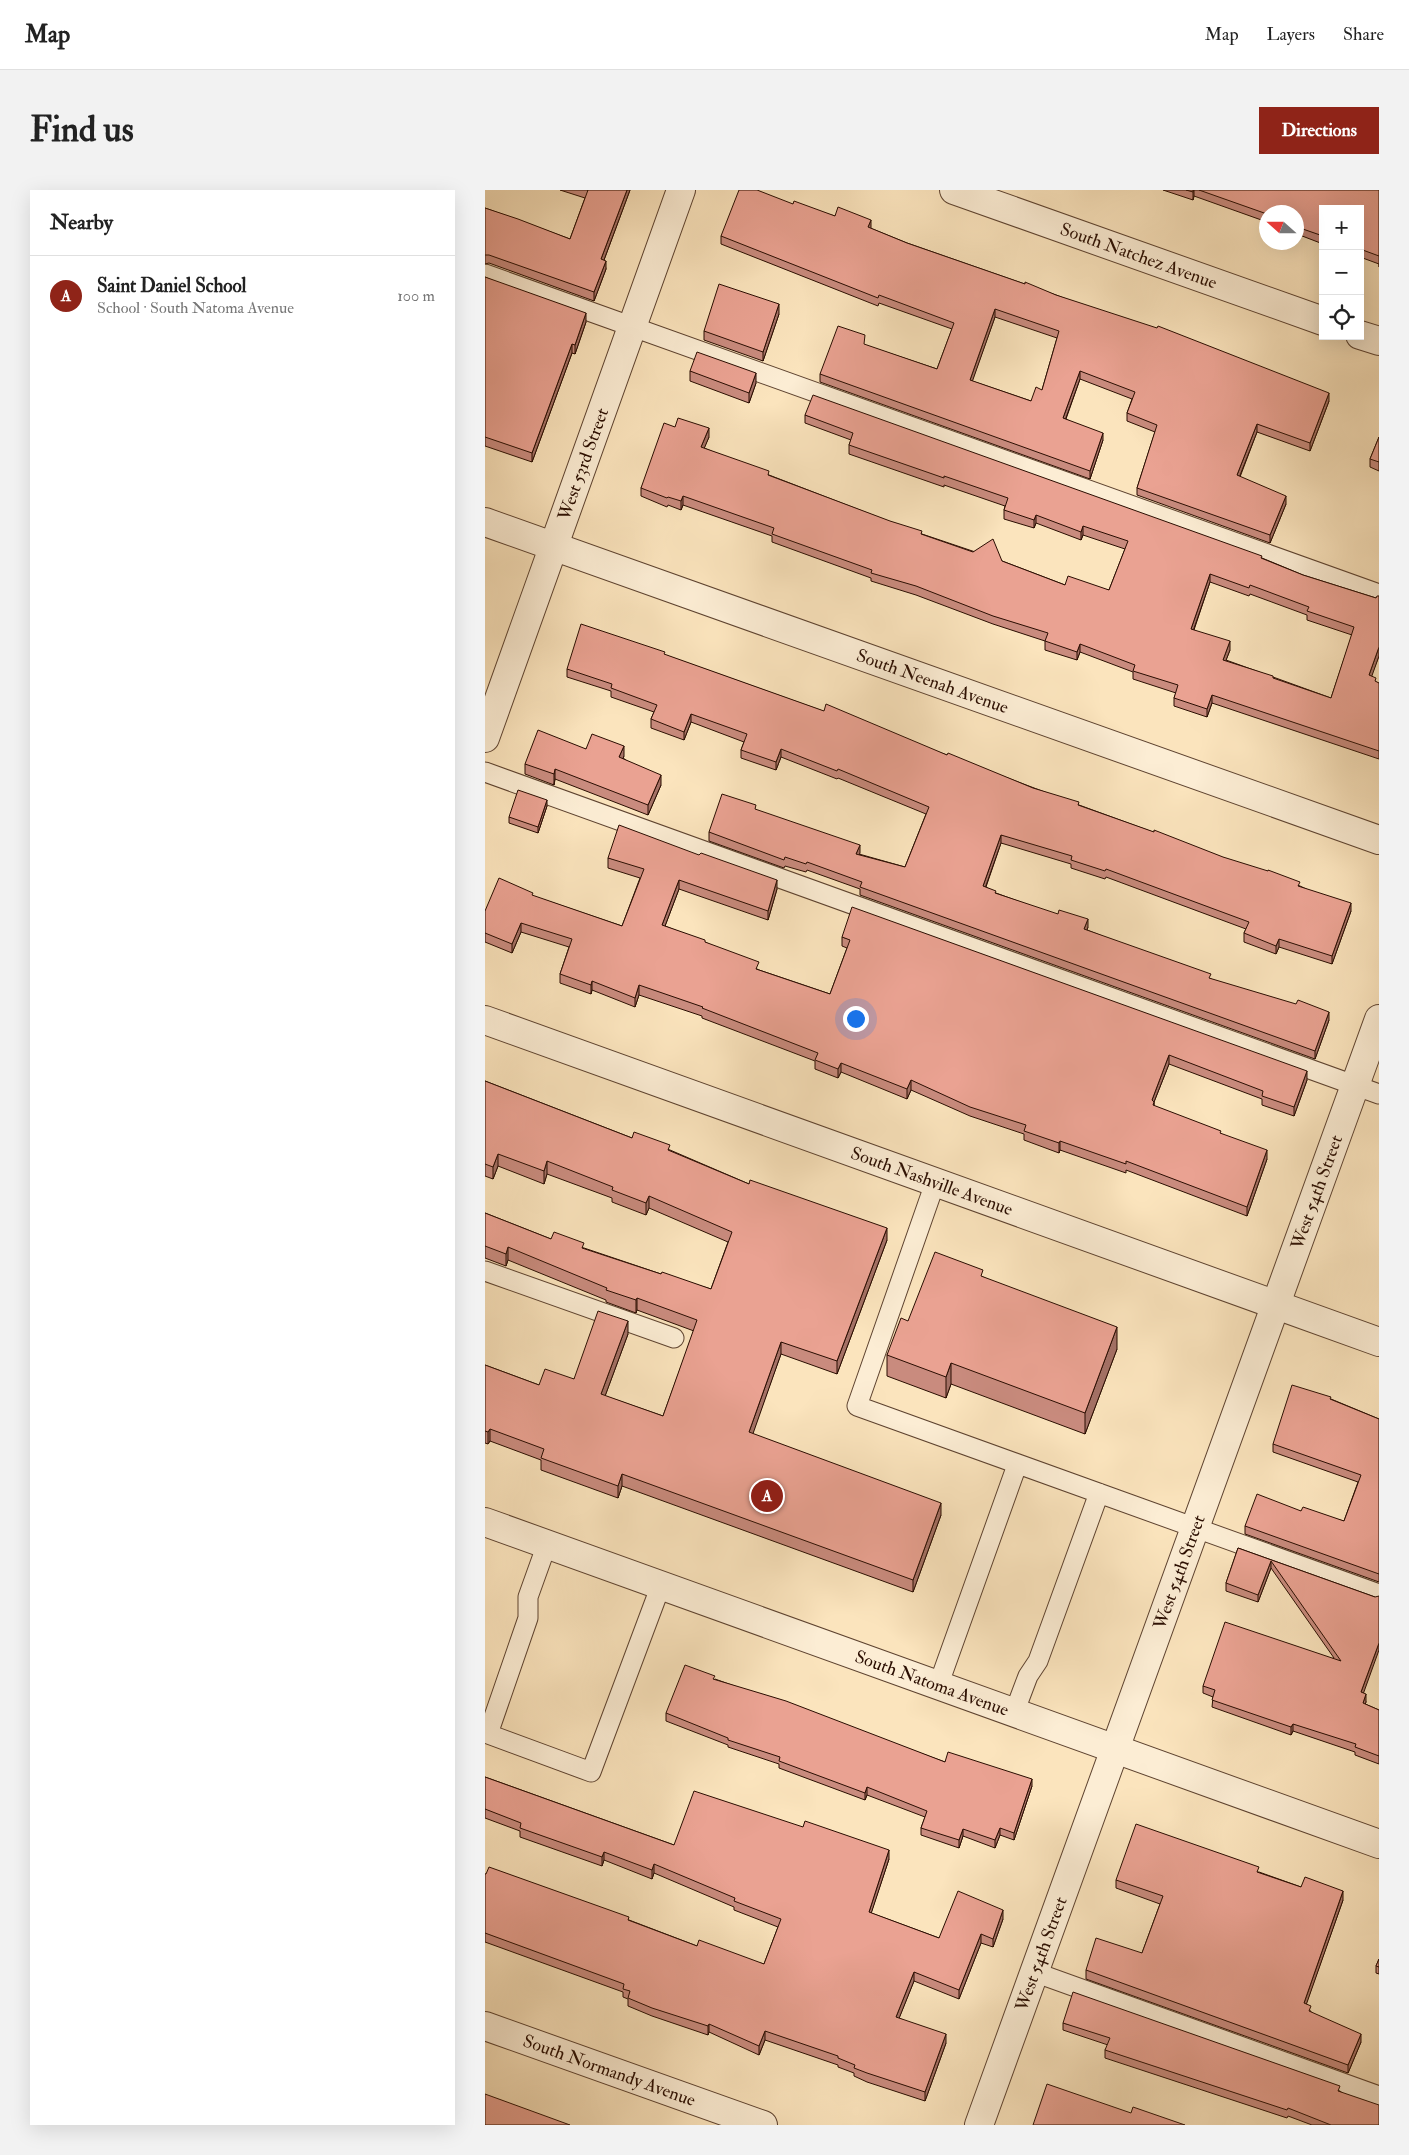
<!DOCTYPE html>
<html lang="en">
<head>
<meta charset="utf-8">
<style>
	body { margin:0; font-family:"IM FELL Double Pica",serif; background:#f2f2f2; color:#222 }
	.controls { position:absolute; right:15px; top:15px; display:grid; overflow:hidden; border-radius:0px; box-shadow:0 5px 20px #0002 }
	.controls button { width:45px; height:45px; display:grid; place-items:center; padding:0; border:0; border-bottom:1px solid #e0e0e0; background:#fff; color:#222; font:25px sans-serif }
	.compass { position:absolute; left:774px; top:15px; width:45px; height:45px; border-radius:50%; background:#fff; box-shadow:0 5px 20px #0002; rotate:291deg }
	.you { position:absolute; left:370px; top:828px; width:18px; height:18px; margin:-12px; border:4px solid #fff; border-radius:50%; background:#1a73e8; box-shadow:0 0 0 8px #1a73e833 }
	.badge { display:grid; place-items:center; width:32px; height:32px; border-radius:50%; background:#8f2418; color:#fff; font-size:16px; font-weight:700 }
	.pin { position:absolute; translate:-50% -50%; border:2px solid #fff; box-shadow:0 1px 5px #0006 }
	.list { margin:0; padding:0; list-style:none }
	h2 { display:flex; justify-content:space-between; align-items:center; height:65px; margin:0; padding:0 20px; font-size:21px }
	h2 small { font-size:16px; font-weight:400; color:#767676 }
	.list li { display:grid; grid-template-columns:32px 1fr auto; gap:15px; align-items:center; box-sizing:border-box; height:80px; padding:0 20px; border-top:1px solid #e0e0e0 }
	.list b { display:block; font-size:19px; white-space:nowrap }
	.list p { margin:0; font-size:16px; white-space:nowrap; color:#767676 }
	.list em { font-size:16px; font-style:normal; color:#767676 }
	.icon { flex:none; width:28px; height:28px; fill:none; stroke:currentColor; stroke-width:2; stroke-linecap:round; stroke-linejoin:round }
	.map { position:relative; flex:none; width:894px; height:1935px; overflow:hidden; border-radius:0px }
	header { display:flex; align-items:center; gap:30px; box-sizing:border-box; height:70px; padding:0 25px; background:#fff; border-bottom:1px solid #e0e0e0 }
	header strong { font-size:24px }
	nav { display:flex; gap:28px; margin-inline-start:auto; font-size:18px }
	.intro { display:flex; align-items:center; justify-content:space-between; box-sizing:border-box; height:120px; padding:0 30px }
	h1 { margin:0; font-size:35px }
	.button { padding:12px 22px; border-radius:0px; background:#8f2418; color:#fff; font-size:18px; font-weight:700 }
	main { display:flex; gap:30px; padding:0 30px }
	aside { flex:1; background:#fff; border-radius:0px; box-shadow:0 5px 20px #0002 }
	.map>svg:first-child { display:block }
</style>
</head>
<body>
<header>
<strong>Map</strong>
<nav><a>Map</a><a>Layers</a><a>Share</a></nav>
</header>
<div class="intro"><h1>Find us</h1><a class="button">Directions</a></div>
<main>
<aside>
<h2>Nearby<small></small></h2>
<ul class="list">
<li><span class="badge">A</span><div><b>Saint Daniel School</b><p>School · South Natoma Avenue</p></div><em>100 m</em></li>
</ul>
</aside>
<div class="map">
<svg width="894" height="1935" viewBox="0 0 894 1935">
	<rect width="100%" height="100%" fill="#fbe4bd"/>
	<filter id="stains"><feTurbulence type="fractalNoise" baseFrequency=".004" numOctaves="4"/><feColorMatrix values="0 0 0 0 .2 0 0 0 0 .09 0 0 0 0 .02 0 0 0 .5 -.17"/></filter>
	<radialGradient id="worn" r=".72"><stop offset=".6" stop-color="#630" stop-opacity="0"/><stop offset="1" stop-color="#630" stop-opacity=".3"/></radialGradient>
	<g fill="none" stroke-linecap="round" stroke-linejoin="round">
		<g stroke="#5e4330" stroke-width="21">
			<path id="lane" d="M0,84L894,404
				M0,582L894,904
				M450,993L372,1216L894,1404
				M0,1081L189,1148
				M62,1354L43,1407V1428L3,1544L106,1582L176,1395
				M453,1496L532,1275
				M529,1523L543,1486L553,1471L614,1303
				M549,1782L894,1906"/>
		</g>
		<g stroke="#5e4330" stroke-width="30">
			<g id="street">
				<path id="s1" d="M469,0L838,131"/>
				<path d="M875,145L894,151"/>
				<path id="s2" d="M0,332L894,650"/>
				<path id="s3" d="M0,548L196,0"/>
				<path id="s4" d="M0,830L894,1152"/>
				<path id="s5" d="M0,1332L894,1654"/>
				<path id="s6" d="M0,1836L278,1935"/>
				<path id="s7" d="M494,1935L894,829"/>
			</g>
		</g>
		<use href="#lane" stroke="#fcedd4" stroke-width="19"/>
		<use href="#street" stroke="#fcedd4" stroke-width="28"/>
	</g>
	<path fill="#c98b7e" stroke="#2a0d01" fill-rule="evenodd" d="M75,0H145L119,70L121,79L109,111L4,73L0,74V18L85,49L100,8Z
		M678,0H894V77V74L875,67V19H838V54L812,44V22H782V32L709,6L708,10Z
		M308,14L350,26L385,38L422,53L571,105L844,211L825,261L772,242L755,287L801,314L785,353L652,305V298L670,242L642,231V223L647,209L595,189L581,229L618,250L605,289L335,192V184L380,155L452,179L467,139L394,113L393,116L236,54V46ZM510,127L572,148L557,200L546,211L487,191Z
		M0,87L101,132L90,164L87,163L47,272L0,256Z
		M294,124L278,171L219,150V141Z
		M205,181L271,193L264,213L205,191Z
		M320,225L777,368L818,385L891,408L894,406V466L886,486L891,492L894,493V569L727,513L722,527L689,516V508L691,503L648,489V482L595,462L592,470L560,460V451L508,434L431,405L386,391V388L287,352V346L198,315L196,320L183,315L182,317L156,306V298L190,237L224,247L219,258L284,285L437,344L517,371L580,395L624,400L640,359L598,345L596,350L551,333L549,338L519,329V320L520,316L459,295V297L364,264V255L366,250L320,233ZM725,392L764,406L765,404L822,425V430L867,445L846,508L741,470L745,460L709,440Z
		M894,247V281L885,277V269Z
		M180,465L462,565L594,615L815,696L866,721L847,774L794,757L791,764L759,752V743L761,739L621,687L620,689L586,678V674L516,653L501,697L511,703L603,737L602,740L726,789L844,830L830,869L375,705V699L322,680L321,682L300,676L299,678L224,651V642L271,620L375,663L374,664L420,677L441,624L353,588L352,589L296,567L291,580L256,568V560L259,552L206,532L199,550L166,538V529L169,522L126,507V501L82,487V479Z
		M101,559L139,566L138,568L176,595L163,625L70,589L69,595L40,584V574Z
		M62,616L53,643L24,633V627Z
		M123,668L292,699L283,730L194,699L180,736L220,752L274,780L345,804L362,758L357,756V747L822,890L809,926L777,915V909L684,874L669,912V916L736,944L782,969L762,1026L641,980V983L575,960L574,963L539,950V944L485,926L426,900L422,909L356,882L353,888L330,879V871L217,828V826L154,805L150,817L107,800L106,804L75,793V784L84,757L36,742L27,763L0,752V721L48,706L137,736L155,688L123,678Z
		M0,891L147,948L185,960L264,994L402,1050L352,1184L296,1164L267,1244L456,1325L428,1402L137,1296L133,1308L56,1280V1270L5,1251L3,1254L0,1253V1175L54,1195L89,1189L143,1144L120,1206L178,1226L209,1141L152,1120L151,1123L121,1112V1110L23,1070L21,1076L0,1068V1023L66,1049L99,1058L176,1084L226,1099L243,1052L164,1018L161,1025L127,1012V1008L62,984L59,994L13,976L8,989L0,986Z
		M498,1087L632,1159L600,1244L466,1194L461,1208L402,1186V1165L423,1131Z
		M846,1209L894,1229V1392L760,1344V1336L816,1321L859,1331L873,1292L788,1262V1254Z
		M753,1358L890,1407L878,1503L881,1512L880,1514L894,1520V1574L870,1565V1562L808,1541L806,1545L727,1517L728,1507L718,1503V1496L849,1468L786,1378L773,1412L741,1401V1393Z
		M230,1489L460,1572L547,1596L529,1650L515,1645L510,1658L478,1646L474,1658L436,1645V1638L440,1627L382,1605L380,1610L294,1578V1574L243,1557V1555L181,1531V1523Z
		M0,1587L189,1655L404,1669L386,1723L454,1748L518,1729L508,1757L496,1753L474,1809L429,1791L414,1828L461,1853L440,1911L382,1892L369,1886V1883L353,1877V1875L280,1850L274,1865L224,1842L223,1845L167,1826L143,1816V1809L138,1807V1802L0,1752V1684L144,1730L212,1756L279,1774L293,1737L249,1720V1717L169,1683L167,1689L119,1670L117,1676L35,1647V1641L0,1628Z
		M774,1682L816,1697L858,1710L821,1814L826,1822L876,1852L863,1883L601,1789V1780L657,1763L675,1714L631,1698V1690Z
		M894,1769V1784L891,1783V1776Z
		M578,1833L855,1901L894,1935H827L803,1926L802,1928L620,1868V1860L623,1855L578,1840Z"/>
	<path fill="#a47166" stroke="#2a0d01" d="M142,0H145L116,78V69Z
		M708,0H709V6L708,10Z
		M386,30V38L383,45V37Z
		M121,71V79L109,111V102Z
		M294,114V124L278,171V162Z
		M510,119V127L485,198V190Z
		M101,123V132L90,164V155Z
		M87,154V163L47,272V263Z
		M595,181V189L578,236V228Z
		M271,183V193L264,213V203Z
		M844,203V211L825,261V253Z
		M772,234V242L752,293V285Z
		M224,238V247L216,266V257Z
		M618,243V250L605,289V281Z
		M198,306V315L196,320V311Z
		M801,306V314L785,353V345Z
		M551,325V333L549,338V330Z
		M598,336V345L596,350V342Z
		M725,384V392L706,447V439Z
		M745,451V460L738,478V470Z
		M595,454V462L592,470V462Z
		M894,457V466L884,494V485Z
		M727,505V513L722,527V519Z
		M206,524V532L199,550V542Z
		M139,556V566L134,577V567Z
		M296,559V567L291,580V572Z
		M70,579V589L69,595V584Z
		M176,585V595L163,625V615Z
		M62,610V616L53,643V637Z
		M516,645V653L498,704V696Z
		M375,655V663L371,672V664Z
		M194,690V699L177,744V735Z
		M292,690V699L283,730V721Z
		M866,713V721L847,774V766Z
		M603,729V737L599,747V739Z
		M36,733V742L27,763V754Z
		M794,749V757L791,764V756Z
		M107,791V800L106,804V795Z
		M154,795V805L150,817V808Z
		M844,822V830L830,869V861Z
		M684,865V874L669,912V921L667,910Z
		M356,873V882L353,888V879Z
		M822,881V890L809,926V917Z
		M426,890V900L422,909V899Z
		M575,951V960L574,963V953Z
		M782,960V969L762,1026V1017Z
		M13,964V976L8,989V977Z
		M62,971V984L59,994V981Z
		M164,1006V1018L161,1025V1013Z
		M402,1038V1050L352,1184V1171Z
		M23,1057V1070L21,1076V1064Z
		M152,1108V1120L151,1123V1110Z
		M143,1131V1144L116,1217V1204Z
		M632,1137V1159L600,1244V1223Z
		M296,1152V1164L264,1255V1242Z
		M466,1173V1194L461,1208V1187Z
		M5,1239V1251L3,1254V1242Z
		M137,1284V1296L133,1308V1296Z
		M456,1313V1325L428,1402V1390Z
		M786,1371V1378L773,1412V1405Z
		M894,1453V1460L876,1510V1502Z
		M881,1504V1512L878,1521V1513Z
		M808,1534V1541L806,1545V1537Z
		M547,1589V1596L529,1650V1643Z
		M382,1597V1605L380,1610V1603Z
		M515,1638V1645L510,1658V1650Z
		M478,1639V1646L474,1658V1650Z
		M404,1660V1669L384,1730V1722Z
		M119,1662V1670L117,1676V1667Z
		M169,1674V1683L167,1689V1680Z
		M858,1701V1710L819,1821V1813Z
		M518,1720V1729L508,1757V1749Z
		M496,1744V1753L474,1809V1800Z
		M429,1782V1791L411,1836V1827Z
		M224,1834V1842L223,1845V1836Z
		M280,1841V1850L274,1865V1856Z
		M461,1844V1853L440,1911V1902Z
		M876,1844V1852L863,1883V1875Z"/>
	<path fill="#eaa292" stroke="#2a0d01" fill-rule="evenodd" d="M102,0H142L116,69L121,71L109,102L4,65H0V18L33,29L85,49L103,0Z
		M254,0H272L308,14L309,11L350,26L353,17L386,30L383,37L422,53L540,94V92L571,105L672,138L673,136L844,203L825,253L772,234L752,285L801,306L785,345L652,298L672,235L642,223L650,202L595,181L578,228L618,243L605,281L335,184L353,136L380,145L379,154L452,179L469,133L394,105L393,108L236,46ZM510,119L574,141L557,200L551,197L546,211L485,190Z
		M701,0H708V2Z
		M714,0H894V66L875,59V19H838V46L812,37V22H782V24Z
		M0,87L101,123L90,155L87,154L47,263L0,247Z
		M234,94L294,114L278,162L219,141Z
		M212,162L271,183L264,203L205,181Z
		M328,205L777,366L776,368L818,385L891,408L892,406H894V457L884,485L891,488L890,491L894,493V561L727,505L722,519L689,508L693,495L648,481L650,475L595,454L592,462L560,451L563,443L508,426L431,396L386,383L387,380L287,344L289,338L198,306L196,311L183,307L182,308L156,298L179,233L190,237L193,228L224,238L216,257L284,281L283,285L405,331L437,341L436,344L488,362L508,349L517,371L580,395L583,386L624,400L643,351L598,336L596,342L551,325L549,330L519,320L523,308L459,286V288L364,255L368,243L320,225ZM725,384L764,398L765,395L824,417L822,421L869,437L846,508L788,488V486L738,470L745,451L706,439Z
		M894,247V272L885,269Z
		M96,434L180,462L179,464L339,521L341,514L462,565L463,563L548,598L594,612L593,615L669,642V640L738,667L783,681V680L815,692L813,696L866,713L847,766L794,749L791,756L759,743L764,732L621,679L620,681L586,670L587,666L516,645L498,696L511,701L510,703L573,724L574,720L603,729L599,739L726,784L724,788L811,814L813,810L844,822L830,861L375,697L377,692L322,672L321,674L300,667L299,670L224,642L237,604L271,615L270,619L375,655L371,664L420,677L444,617L353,579L352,581L296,559L291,572L256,560L262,544L206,524L199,542L166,529L172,515L126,498L127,494L82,479Z
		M53,540L101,559L107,544L139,556L134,567L176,585L163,615L70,579L69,584L40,574Z
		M33,600L62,610L53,637L24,627Z
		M134,635L214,665L216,663L292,690L283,721L194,690L177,735L220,750V752L274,772L271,779L345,804L365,750L357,747L367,717L822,881L809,917L777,906L778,901L684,865L667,910L669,912L668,915L736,941L735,943L782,960L762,1017L641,971V974L575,951L574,953L539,941L541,935L485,917L426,890L422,899L356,873L353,879L330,870L333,863L217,818L218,817L154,795L150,808L107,791L106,795L75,784L87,749L36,733L27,754L0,743V721L14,688L48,703L47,705L137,736L159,679L123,668Z
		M0,891L147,948L149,942L185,955L183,960L264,994L265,990L402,1038L352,1171L296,1152L264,1242L456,1313L428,1390L137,1284L133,1296L56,1268L59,1259L5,1239L3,1242L0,1241V1175L54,1195L60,1179L89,1189L113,1121L143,1131L116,1204L178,1226L212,1130L152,1108L151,1110L121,1100L122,1098L23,1057L21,1064L0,1056V1023L66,1049L69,1042L99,1053L97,1058L176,1084L177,1082L226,1099L247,1042L164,1006L161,1013L127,1000L128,997L62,971L59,981L13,964L8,977L0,974Z
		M450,1062L498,1080L496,1086L632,1137L600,1223L466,1173L461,1187L402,1165L416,1128L423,1131Z
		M807,1195L846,1207L845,1209L894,1229V1384L760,1336L772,1304L816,1321L818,1317L859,1331L876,1285L788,1254Z
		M753,1358L890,1407L894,1406V1453L876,1502L881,1504L878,1513L894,1520V1566L870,1557L871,1554L808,1534L806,1537L727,1510L730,1500L718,1496L740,1432L856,1471L786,1371L773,1405L741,1393Z
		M200,1475L230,1486L228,1489L301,1511L460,1572L463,1562L547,1589L529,1643L515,1638L510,1650L478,1639L474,1650L436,1638L442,1621L382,1597L380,1603L294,1571L295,1567L243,1550V1548L181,1523Z
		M0,1587L189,1655L209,1601L318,1637L320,1631L404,1660L384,1722L454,1748L473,1701L518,1720L508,1749L496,1744L474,1800L429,1782L411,1827L461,1844L440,1902L382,1883L369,1878L370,1875L353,1868V1866L280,1841L274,1856L224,1834L223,1836L167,1818L143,1808L145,1801L138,1799L139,1794L0,1743V1684H1L4,1677L144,1727L143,1730L212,1756L214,1750L279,1774L296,1729L249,1711L250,1708L169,1674L167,1680L119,1662L117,1667L35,1638L36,1633L0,1619Z
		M651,1634L774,1677L772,1682L816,1697L820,1687L858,1701L819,1813L826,1816L824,1821L876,1844L863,1875L601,1780L611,1748L657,1763L678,1706L631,1690Z
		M894,1769V1777L891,1776Z
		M588,1802L855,1896L853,1901L894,1915V1935H846L803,1918L802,1920L620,1860L625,1848L578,1833Z
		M562,1894L646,1923L648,1917L700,1935H548Z
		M0,1904L85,1935H0Z"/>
	<g text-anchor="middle" stroke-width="4.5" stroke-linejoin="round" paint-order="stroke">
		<g font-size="18" fill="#2a0d01" stroke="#fcedd4">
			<text dy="6" stroke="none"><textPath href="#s1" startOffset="196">South Natchez Avenue</textPath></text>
			<text dy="6" stroke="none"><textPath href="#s3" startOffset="291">West 53rd Street</textPath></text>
			<text dy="6" stroke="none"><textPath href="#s2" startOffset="475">South Neenah Avenue</textPath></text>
			<text dy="6" stroke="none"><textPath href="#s4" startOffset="475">South Nashville Avenue</textPath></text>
			<text dy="6" stroke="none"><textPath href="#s7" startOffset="992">West 54th Street</textPath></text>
			<text dy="6" stroke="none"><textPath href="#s7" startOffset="588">West 54th Street</textPath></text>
			<text dy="6" stroke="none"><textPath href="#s5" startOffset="475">South Natoma Avenue</textPath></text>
			<text dy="6" stroke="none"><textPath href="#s7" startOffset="182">West 54th Street</textPath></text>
			<text dy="6" stroke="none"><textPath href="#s6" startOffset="132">South Normandy Avenue</textPath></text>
		</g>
	</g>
	<rect width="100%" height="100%" filter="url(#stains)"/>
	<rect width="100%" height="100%" fill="url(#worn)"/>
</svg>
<div class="controls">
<button>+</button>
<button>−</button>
<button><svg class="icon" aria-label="locate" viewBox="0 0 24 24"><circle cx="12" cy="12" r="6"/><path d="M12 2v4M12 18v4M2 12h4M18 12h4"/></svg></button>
</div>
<svg class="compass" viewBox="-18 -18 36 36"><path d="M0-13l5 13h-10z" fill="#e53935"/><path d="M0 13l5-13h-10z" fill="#767676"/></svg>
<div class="you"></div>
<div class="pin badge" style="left:282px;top:1306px">A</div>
</div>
</main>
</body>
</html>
